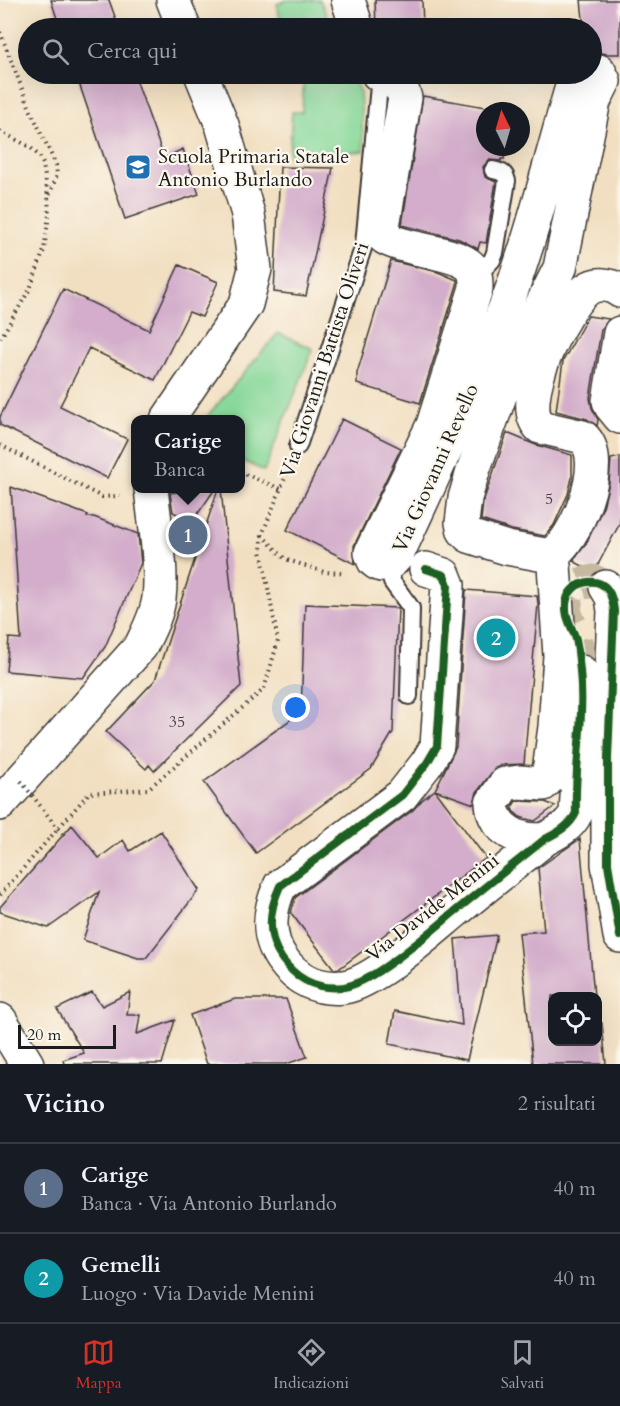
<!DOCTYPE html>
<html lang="it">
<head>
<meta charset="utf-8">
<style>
	body { margin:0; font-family:Cardo,serif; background:#242831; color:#f1f3f6 }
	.controls { position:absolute; right:18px; bottom:18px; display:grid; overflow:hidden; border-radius:12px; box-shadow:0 6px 24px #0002 }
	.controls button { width:54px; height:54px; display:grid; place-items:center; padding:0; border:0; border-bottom:2px solid #363941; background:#171b24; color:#f1f3f6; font:30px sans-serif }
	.compass { position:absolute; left:476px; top:102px; width:54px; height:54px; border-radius:50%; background:#171b24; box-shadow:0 6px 24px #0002; rotate:355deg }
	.scale { position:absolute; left:18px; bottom:15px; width:98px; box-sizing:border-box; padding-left:6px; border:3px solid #1c1c1c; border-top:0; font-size:16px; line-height:21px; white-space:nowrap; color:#1c1c1c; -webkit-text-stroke:4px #fbf7ec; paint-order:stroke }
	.you { position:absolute; left:296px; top:708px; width:21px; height:21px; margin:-15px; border:4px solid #fff; border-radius:50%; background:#1a73e8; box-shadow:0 0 0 9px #1a73e833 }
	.badge { display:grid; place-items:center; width:39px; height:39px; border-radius:50%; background:#d93025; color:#fff; font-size:20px; font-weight:700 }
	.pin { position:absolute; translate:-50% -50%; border:3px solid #fff; box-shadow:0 2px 6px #0006 }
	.popup { position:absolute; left:131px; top:415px; width:114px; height:78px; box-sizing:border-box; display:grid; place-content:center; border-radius:12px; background:#171b24; filter:drop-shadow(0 2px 4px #0005); font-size:20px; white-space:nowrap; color:#9ea1a6 }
	.popup b { font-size:22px; color:#f1f3f6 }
	.popup::after { content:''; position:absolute; left:50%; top:100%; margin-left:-12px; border:12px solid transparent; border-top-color:#171b24 }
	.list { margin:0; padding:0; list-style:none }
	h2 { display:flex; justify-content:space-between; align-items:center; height:78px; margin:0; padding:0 24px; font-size:26px }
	h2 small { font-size:20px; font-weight:400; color:#9ea1a6 }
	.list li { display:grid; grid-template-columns:39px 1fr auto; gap:18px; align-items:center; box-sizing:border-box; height:90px; padding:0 24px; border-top:2px solid #363941 }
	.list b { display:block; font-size:22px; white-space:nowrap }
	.list p { margin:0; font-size:20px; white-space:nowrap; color:#9ea1a6 }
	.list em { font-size:20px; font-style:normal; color:#9ea1a6 }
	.icon { flex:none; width:33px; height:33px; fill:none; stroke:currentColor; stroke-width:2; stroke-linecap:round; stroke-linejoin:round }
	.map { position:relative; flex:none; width:620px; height:1064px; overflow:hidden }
	.search { position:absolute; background:#171b24; box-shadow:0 6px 24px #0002; left:18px; right:18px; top:18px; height:66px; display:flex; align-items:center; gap:15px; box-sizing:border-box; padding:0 21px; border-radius:33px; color:#9ea1a6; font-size:22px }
	.sheet { height:258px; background:#171b24 }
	nav { display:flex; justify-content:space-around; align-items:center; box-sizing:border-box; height:84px; border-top:2px solid #363941; background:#171b24; font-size:16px; color:#9ea1a6 }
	nav a { display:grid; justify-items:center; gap:3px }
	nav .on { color:#d93025 }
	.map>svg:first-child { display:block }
</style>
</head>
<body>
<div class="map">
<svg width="620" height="1064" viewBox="0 0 620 1064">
	<rect width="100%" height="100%" fill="#fbf7ec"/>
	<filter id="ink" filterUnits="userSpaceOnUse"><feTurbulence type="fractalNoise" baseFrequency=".0167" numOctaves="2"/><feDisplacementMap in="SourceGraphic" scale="12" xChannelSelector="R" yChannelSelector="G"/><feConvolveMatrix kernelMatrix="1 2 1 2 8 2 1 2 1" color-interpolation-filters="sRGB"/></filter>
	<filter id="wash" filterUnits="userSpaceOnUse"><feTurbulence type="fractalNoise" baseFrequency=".008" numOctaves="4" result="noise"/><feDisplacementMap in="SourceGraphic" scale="24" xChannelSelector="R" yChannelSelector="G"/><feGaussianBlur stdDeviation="1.35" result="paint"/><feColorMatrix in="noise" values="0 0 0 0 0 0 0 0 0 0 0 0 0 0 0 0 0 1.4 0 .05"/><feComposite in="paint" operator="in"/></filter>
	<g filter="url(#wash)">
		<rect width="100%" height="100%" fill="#f2dfc1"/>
		<path fill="#85d798" stroke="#507a5a" stroke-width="1.5" d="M287,0H320L332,28H282L277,4Z
			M289,74H352L360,93L364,151L289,157L292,112H302L304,75Z
			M278,333L313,349L264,471L241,460L240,420L205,419Z"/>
		<g id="blocks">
			<path fill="#d3adcb" d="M51,0H109L119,28H60Z
				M375,0H422L423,28H376Z
				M581,0H620V54H607L591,51V28H584Z
				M76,74H134L164,158L183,149L199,194L125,219Z
				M423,96L508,111H485V147H506L504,159H501V161L489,160L483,167L485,177L496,182L486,243L480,242L478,249L459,239L402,225Z
				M280,167L333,168L306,296L274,292Z
				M391,261L438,272L457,280V285L420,403L357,384V373Z
				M179,265L218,282L202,317L189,312L155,380L89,348L60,406L127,439L107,478L0,425V417L63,289L149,330Z
				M588,316L609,319L601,330L590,398L592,408L598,420L597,426L587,419L556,411L563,361Z
				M342,419L401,448L354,546L355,564L287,530Z
				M507,433L536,445L572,455V478L568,494L554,525L545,536L512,530L481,520L483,502Z
				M620,457V523L594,572L573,561L586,544L603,507L609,483L611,459Z
				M11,487L88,515L87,517H94L138,534L141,563L105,647L83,678L6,671L9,638L21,639Z
				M203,489H215L192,522L173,512L170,493Z
				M218,489H221L241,686L154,771L149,765L146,769L106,732L155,680Z
				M466,590L537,596L538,604L524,764L502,765L495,768L477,792L474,804L435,790L456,747Z
				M305,604L398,608L393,732L371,769L256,853L204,782L301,712Z
				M435,790L486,858L340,968L334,969L291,913L295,898L413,810L422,800Z
				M516,801L545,802L555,806L535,821L530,820L520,817L513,811L512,807Z
				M72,825L99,858L123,840L130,851L161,831L199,890L146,958H138L83,940L99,892L48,928L0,912V907Z
				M580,839L594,996H552V1041H597V1023H602L606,1064H533L519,933L544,931L538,868Z
				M497,935L467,1060L389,1044L395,1011L462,1025L455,939Z
				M92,992L102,1006L130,992L127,1015H140L137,1034L175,1020L162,1064H64L63,1060L84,1053L57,1009Z
				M235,999H286L307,1057L286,1064H207L190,1015Z"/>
		</g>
	</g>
	<g filter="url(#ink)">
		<use href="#blocks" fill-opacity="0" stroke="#3c3935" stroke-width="1.5"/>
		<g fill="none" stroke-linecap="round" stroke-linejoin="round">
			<path stroke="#c7b8a0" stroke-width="33" stroke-dasharray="33 16" stroke-linecap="butt" d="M581,672L576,639L565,611L567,597L573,587L583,583L594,581L606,587"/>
			<g stroke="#3c3935" stroke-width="20">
				<path id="service" d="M476,277L492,260L495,253L507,181C505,172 501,172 493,170
					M298,446L364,245L380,75
					M390,564L392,582L411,608L409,696"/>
			</g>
			<g stroke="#3c3935" stroke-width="36">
				<path id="minor" d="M173,0L184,28
					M348,0L357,28
					M592,69L599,71L604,81L594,101L560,268L509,371L474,468L465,498L462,523L464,531L469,536L507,548L550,556C576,542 609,460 583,437L540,427C515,402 562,309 586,290C596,282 611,284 620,291
					M378,74C390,80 402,84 405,98L383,226L385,238C406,250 456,252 470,266C476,271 476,281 476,288L433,425L373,548L371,553L374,561C383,569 390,564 396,557C435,473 474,389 507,303C533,234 550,161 571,90L580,74
					M620,333L609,401L611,406L620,417
					M167,420L246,304L255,269L248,214L222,125L201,74
					M426,569L444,575L448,585L437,746L427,763L402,795L280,886C269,910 266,936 282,959C297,980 318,990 344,987C373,983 429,933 453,913C483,888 514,864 545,839C557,833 570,826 576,813L582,718L581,672
					M606,587L612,597L614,611L608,758V864L620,936
					M0,804L141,646C148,631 157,615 159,598C163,567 154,520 151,488
					M545,839C521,843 493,830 492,803L505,784L519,782L543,784L548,779L555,727L560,656L554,565L550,556
					M0,1020L27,1064"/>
			</g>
			<path stroke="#3c3935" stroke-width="4" stroke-dasharray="1.5 4.5" stroke-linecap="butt" d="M0,32L30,109L56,165L57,175L49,196
				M0,131L30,147L40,157L43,164L48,196L49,215L44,250L30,289L0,339
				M0,445L102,497L120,496
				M240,472L281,489
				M262,535L285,559L324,572L343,573
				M0,895L89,793L148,789L264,689L278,641L261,551L262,535L289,468"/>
			<use href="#service" stroke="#fff" stroke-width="16"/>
			<use href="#minor" stroke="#fff" stroke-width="33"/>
			<path stroke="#3c3935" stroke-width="4" stroke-dasharray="1.5 4.5" stroke-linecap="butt" d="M21,781L63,835"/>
			<g stroke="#fbf7ec" stroke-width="11">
				<path id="cycleway" d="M426,569L444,575L448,585L437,746L427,763L402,795L280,886C269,910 266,936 282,959C297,980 318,990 344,987C373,983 429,933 453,913C483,888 514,864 545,839C557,833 570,826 576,813C574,766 585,719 580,671C579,660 578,648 576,639C571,625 563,614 567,599C571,583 596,575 607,589C612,595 613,603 614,611L608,758V864L620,936"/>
			</g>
			<use href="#cycleway" stroke="#1b5e20" stroke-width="8"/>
		</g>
	</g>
	<defs>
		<g id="school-square" transform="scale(1.35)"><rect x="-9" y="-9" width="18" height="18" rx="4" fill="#1f6fb2" stroke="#fbf7ec"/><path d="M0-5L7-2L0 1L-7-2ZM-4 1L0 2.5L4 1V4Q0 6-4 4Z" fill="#fff"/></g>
	</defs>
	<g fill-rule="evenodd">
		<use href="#school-square" x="138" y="167"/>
	</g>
	<g text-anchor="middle" stroke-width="4.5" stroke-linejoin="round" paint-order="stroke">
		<g font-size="16" fill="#4a4048">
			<text x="549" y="504">5</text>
			<text x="177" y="727">35</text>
		</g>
		<g font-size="20" fill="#1c1c1c" stroke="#fbf7ec" text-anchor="start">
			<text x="158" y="163">Scuola Primaria Statale<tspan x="158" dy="23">Antonio Burlando</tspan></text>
		</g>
		<g font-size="20" fill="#1c1c1c" stroke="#fbf7ec">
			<text transform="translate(324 360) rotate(-72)" y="7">Via Giovanni Battista Oliveri</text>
			<text transform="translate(435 468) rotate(-66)" y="7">Via Giovanni Revello</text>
			<text transform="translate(432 907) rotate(-38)" y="7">Via Davide Menini</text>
		</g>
	</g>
</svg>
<div class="controls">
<button><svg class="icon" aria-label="locate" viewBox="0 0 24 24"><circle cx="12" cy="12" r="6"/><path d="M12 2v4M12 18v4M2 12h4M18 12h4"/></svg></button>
</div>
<svg class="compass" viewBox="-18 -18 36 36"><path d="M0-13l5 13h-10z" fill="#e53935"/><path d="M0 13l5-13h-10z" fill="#9ea1a6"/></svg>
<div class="scale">20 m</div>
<div class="you"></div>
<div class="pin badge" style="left:188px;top:535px;background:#5c6f8a">1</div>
<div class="popup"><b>Carige</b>Banca</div>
<div class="pin badge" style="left:496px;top:638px;background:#0f9aa8">2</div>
<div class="search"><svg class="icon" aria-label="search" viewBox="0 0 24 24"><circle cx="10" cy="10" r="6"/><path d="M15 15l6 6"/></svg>Cerca qui</div>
</div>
<section class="sheet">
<h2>Vicino<small>2 risultati</small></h2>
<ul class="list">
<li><span class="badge" style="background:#5c6f8a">1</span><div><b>Carige</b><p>Banca · Via Antonio Burlando</p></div><em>40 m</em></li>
<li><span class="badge" style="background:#0f9aa8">2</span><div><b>Gemelli</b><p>Luogo · Via Davide Menini</p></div><em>40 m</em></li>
</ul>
</section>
<nav>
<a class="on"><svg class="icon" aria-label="map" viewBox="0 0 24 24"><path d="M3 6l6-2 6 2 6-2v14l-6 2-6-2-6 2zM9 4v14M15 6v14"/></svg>Mappa</a>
<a><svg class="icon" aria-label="directions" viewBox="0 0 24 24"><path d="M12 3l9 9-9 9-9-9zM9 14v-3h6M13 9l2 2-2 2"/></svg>Indicazioni</a>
<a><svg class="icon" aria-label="saved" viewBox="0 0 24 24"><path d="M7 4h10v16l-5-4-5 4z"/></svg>Salvati</a>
</nav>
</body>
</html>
